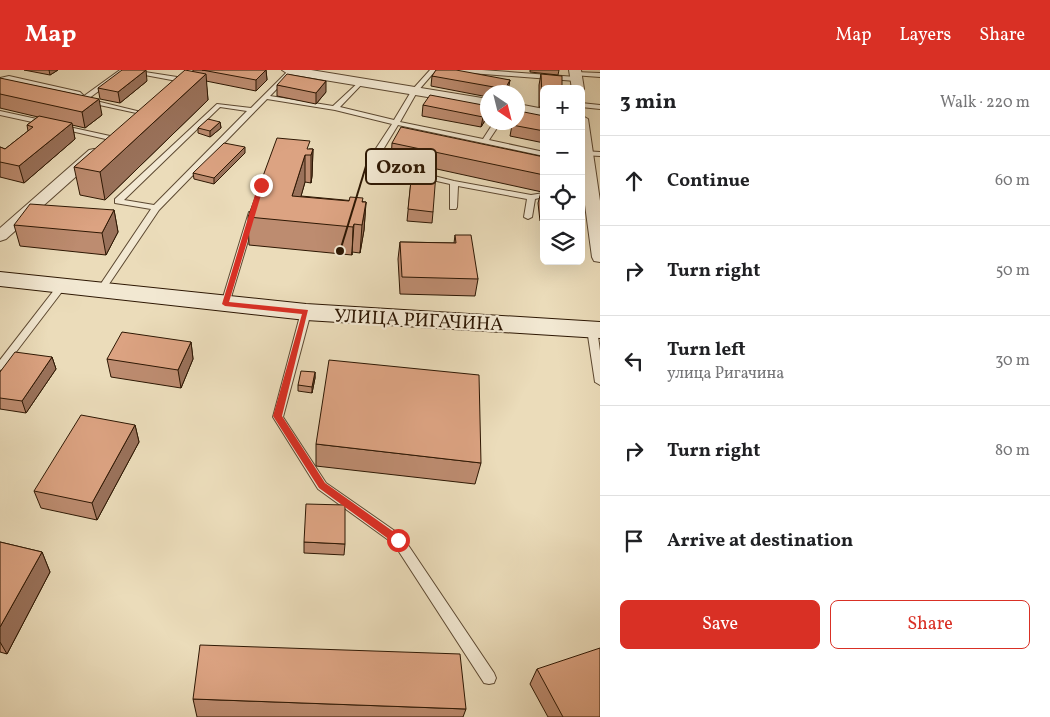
<!DOCTYPE html>
<html lang="en">
<head>
<meta charset="utf-8">
<style>
	body { margin:0; font-family:Vollkorn,serif; background:#f6f6f6; color:#202124 }
	.controls { position:absolute; right:15px; top:15px; display:grid; overflow:hidden; border-radius:8px; box-shadow:0 5px 20px #0002 }
	.controls button { width:45px; height:45px; display:grid; place-items:center; padding:0; border:0; border-bottom:1px solid #e0e0e0; background:#fff; color:#202124; font:25px sans-serif }
	.compass { position:absolute; left:480px; top:15px; width:45px; height:45px; border-radius:50%; background:#fff; box-shadow:0 5px 20px #0002; rotate:145deg }
	.stop { position:absolute; width:15px; height:15px; margin:-11px; border:4px solid #d93025; border-radius:50%; background:#fff }
	.stop.end { background:#d93025; border-color:#fff; box-shadow:0 1px 5px #0008 }
	.list { margin:0; padding:0; list-style:none }
	h2 { display:flex; justify-content:space-between; align-items:center; height:65px; margin:0; padding:0 20px; font-size:21px }
	h2 small { font-size:16px; font-weight:400; color:#757577 }
	.list li { display:grid; grid-template-columns:32px 1fr auto; gap:15px; align-items:center; box-sizing:border-box; height:90px; padding:0 20px; border-top:1px solid #e0e0e0 }
	.list b { display:block; font-size:19px; white-space:nowrap }
	.list p { margin:0; font-size:16px; white-space:nowrap; color:#757577 }
	.list em { font-size:16px; font-style:normal; color:#757577 }
	.actions { display:flex; gap:10px; padding:15px 20px }
	.actions a { flex:1; padding:11px 0; border:1px solid #d93025; border-radius:8px; text-align:center; font-size:18px; color:#d93025 }
	.actions .main { background:#d93025; color:#fff }
	.icon { flex:none; width:28px; height:28px; fill:none; stroke:currentColor; stroke-width:2; stroke-linecap:round; stroke-linejoin:round }
	.map { position:relative; flex:none; width:600px; height:647px; overflow:hidden }
	header { display:flex; align-items:center; gap:30px; box-sizing:border-box; height:70px; padding:0 25px; background:#d93025; color:#fff }
	header strong { font-size:24px }
	nav { display:flex; gap:28px; margin-inline-start:auto; font-size:18px }
	main { display:flex }
	aside { flex:1; background:#fff }
	.map>svg:first-child { display:block }
</style>
</head>
<body>
<header>
<strong>Map</strong>
<nav><a>Map</a><a>Layers</a><a>Share</a></nav>
</header>
<main>
<div class="map">
<svg width="600" height="647" viewBox="0 0 600 647">
	<rect width="100%" height="100%" fill="#ebdcba"/>
	<filter id="stains"><feTurbulence type="fractalNoise" baseFrequency=".004" numOctaves="4"/><feColorMatrix values="0 0 0 0 .2 0 0 0 0 .09 0 0 0 0 .02 0 0 0 .5 -.17"/></filter>
	<radialGradient id="worn" r=".72"><stop offset=".6" stop-color="#630" stop-opacity="0"/><stop offset="1" stop-color="#630" stop-opacity=".3"/></radialGradient>
	<g fill="none" stroke-linecap="round" stroke-linejoin="round">
		<g stroke="#5c4831" stroke-width="2">
			<path id="service" d="M120,0H127L88,29L141,42V44L81,31L76,24L9,10L0,12V8L9,6L80,22L84,26Z
				M132,0L177,7L180,9L177,11L134,3L132,2Z
				M289,0L294,1L270,26L333,36L361,10L364,12L363,13L340,37L394,50L412,20L430,0H436L417,22L400,52L483,69L494,52H501L489,70L544,82V86L398,55L381,83L384,90L394,96L454,111L531,125L544,123V127L535,129L532,147L528,149L524,147L527,129L458,116L457,137L456,139H450V114L388,100L378,93L373,83L392,54L335,40L267,29L159,140L103,223H97L96,221L151,139L115,133V129L217,34L251,38ZM220,37L247,41L154,135L124,130Z
				M454,0H482L576,7L579,9L576,11L457,2Z
				M575,2L600,3V7L573,5L572,4Z
				M581,33L600,35V39L581,37Z
				M0,41L46,51L49,53L46,55L0,45Z
				M60,55L110,66L113,68L110,70L58,58L57,57Z
				M583,81L600,82V86L583,85Z
				M249,142H255L256,144L229,234L225,237L222,236L221,234Z
				M61,214L64,215L65,217L64,219L3,299L0,300V290L58,215Z
				M306,239L311,242L283,347L326,413L402,466L494,603L496,608L494,613L489,614L484,613L394,474L318,419L273,347L301,242Z
				M592,256L597,259L600,281V315L595,312L587,259Z"/>
		</g>
		<g stroke="#5c4831" stroke-width="2">
			<path id="minor" d="M282,0H311L488,29V37L288,4Z
				M569,0H581L584,19L583,22L581,19H572Z
				M518,34L544,39V47L518,42Z
				M581,45L588,49L600,131V192L594,191L592,187L581,105Z
				M94,79L99,80L101,83L99,86L6,169L0,171V158L89,80Z"/>
		</g>
		<g stroke="#2d1703" stroke-width="2">
			<path id="secondary" d="M0,202L306,234L600,252V268L306,250L0,216Z"/>
		</g>
		<use href="#service" fill="#f2e8d2" fill-rule="evenodd"/>
		<use href="#minor" fill="#f2e8d2" fill-rule="evenodd"/>
		<use href="#secondary" fill="#f2e8d2" fill-rule="evenodd"/>
	</g>
	<path fill="#bd8c70" stroke="#2d1703" d="M24,0H58L50,5Z
		M193,0H266L267,10L256,21L206,11L208,30L105,130L80,125L74,97L193,1Z
		M530,0H559L558,5L530,2Z
		M541,4L544,19V37H539V15Z
		M432,6L510,10L507,22H488V27L431,16Z
		M0,8L102,45L85,58L72,55L75,69L24,113L0,107V77L5,79L28,61L27,55L38,47L0,38Z
		M147,11L120,33L100,29L98,18Z
		M277,15L326,22L316,34L277,26Z
		M423,35L488,36V46L481,57L422,46Z
		M544,46V73L510,66L512,55Z
		M220,52L221,58L210,67L198,63V58Z
		M392,73L544,87V116L542,122L391,89Z
		M309,79H313L312,106L311,113L305,112L301,126L366,132L364,160L360,183L352,182V185L249,175L248,147Z
		M245,83L214,114L194,109L193,103Z
		M412,101L433,142L432,153L407,151Z
		M541,122H544V151H540L538,133Z
		M114,140L118,162L106,185L20,176L14,155Z
		M455,165L478,209L475,226L400,224L398,189L400,172L454,173Z
		M191,272L193,289L181,318L111,307L107,289Z
		M52,287L56,299L26,343L0,339V302Z
		M315,302V308L312,323L298,321V315Z
		M135,355L139,372L97,450L41,438L34,421Z
		M316,374L481,393L475,414L316,396Z
		M0,472L42,482L50,502L7,584L0,582Z
		M304,472L345,474L344,485L304,483Z
		M537,599L600,647H548L530,614Z
		M193,629L466,639L463,647H197Z"/>
	<path fill="#9a725b" stroke="#2d1703" d="M49,0H58L50,5Z
		M146,0L147,11L120,33L118,22Z
		M266,0L267,10L256,21V10Z
		M206,4L208,30L105,130L100,102Z
		M510,10L508,20L507,22H504L505,19Z
		M326,11V22L316,34V23Z
		M99,29L102,45L85,58L82,42Z
		M488,39L487,47L481,57L483,47Z
		M220,52L221,58L210,67V61Z
		M72,53L75,69L24,113L19,96Z
		M245,77V83L214,114V108Z
		M313,79L312,106L311,113V85Z
		M305,85V112L294,151L292,126Z
		M366,132L364,160L360,183L362,155Z
		M114,140L118,162L106,185L102,163Z
		M354,154L352,182V185L353,157Z
		M191,272L193,289L181,318L178,300Z
		M52,287L56,299L26,343L22,331Z
		M315,302V308L312,323V317Z
		M135,355L139,372L97,450L92,433Z
		M42,482L50,502L7,584L0,572V557Z"/>
	<path fill="#dca382" stroke="#2d1703" d="M122,0H146L118,22L98,18Z
		M185,0L206,4L100,102L74,97Z
		M202,0H266L256,10Z
		M436,0H456L510,10L505,19L432,6Z
		M287,4L326,11L316,23L277,15Z
		M541,4L562,6V19H544V26H542Z
		M0,8L99,29L82,42L0,24Z
		M430,25L488,36V39L483,47L423,35Z
		M519,41L544,46V61L512,55L513,52H518V44Z
		M39,46L72,53L19,96L0,92V77L5,79L33,57L27,55Z
		M208,49L220,52L210,61L198,58Z
		M401,57L544,87V105L392,73Z
		M277,68L310,71L307,79H313L311,85H305L292,126L349,131L350,127L363,128L362,132H366L362,155L354,154L353,157L248,147Z
		M224,73L245,77L214,108L193,103Z
		M412,101L436,103L433,142L408,139Z
		M541,122H544V139H543Z
		M30,134L114,140L102,163L14,155Z
		M455,165H471L478,209L402,207L400,172L456,173Z
		M122,262L191,272L178,300L107,289Z
		M15,282L52,287L22,331L0,328V302Z
		M329,290L479,305L481,393L316,374Z
		M301,301L315,302L312,317L298,315Z
		M81,345L135,355L92,433L34,421Z
		M306,434L345,435V474L304,472Z
		M0,472L42,482L0,557Z
		M200,575L460,584L466,639L193,629Z
		M600,578V647H563L537,599Z"/>
	<path fill="#d93025" d="M261,113L264,115L229,232L308,240L282,346L325,413L401,467V473H394L319,418L273,346L302,244L225,236L222,234L258,115Z"/>
	<g text-anchor="middle" stroke-width="4.5" stroke-linejoin="round" paint-order="stroke">
		<g font-size="19" fill="#2d1703" stroke="#f2e8d2">
			<text transform="translate(419 249) rotate(3)" y="7">УЛИЦА РИГАЧИНА</text>
		</g>
	</g>
	<path fill="none" stroke="#2d1703" stroke-width="2" d="M340 181L366 96"/>
	<circle fill="#2d1703" stroke="#f2e8d2" stroke-width="2" cx="340" cy="181" r="5"/>
	<rect fill="#f2e8d2" stroke="#2d1703" stroke-width="2" x="366" y="79" width="70" height="35" rx="5"/>
	<g font-size="20" text-anchor="middle" font-weight="bold" fill="#2d1703">
		<text x="401" y="103">Ozon</text>
	</g>
	<rect width="100%" height="100%" filter="url(#stains)"/>
	<rect width="100%" height="100%" fill="url(#worn)"/>
</svg>
<div class="controls">
<button>+</button>
<button>−</button>
<button><svg class="icon" aria-label="locate" viewBox="0 0 24 24"><circle cx="12" cy="12" r="6"/><path d="M12 2v4M12 18v4M2 12h4M18 12h4"/></svg></button>
<button><svg class="icon" aria-label="layers" viewBox="0 0 24 24"><path d="M12 4l9 5-9 5-9-5zM3 14l9 5 9-5"/></svg></button>
</div>
<svg class="compass" viewBox="-18 -18 36 36"><path d="M0-13l5 13h-10z" fill="#e53935"/><path d="M0 13l5-13h-10z" fill="#757577"/></svg>
<div class="stop" style="left:398px;top:470px"></div>
<div class="stop end" style="left:261px;top:115px"></div>
</div>
<aside>
<h2>3 min<small>Walk · 220 m</small></h2>
<ul class="list">
<li><svg class="icon" aria-label="ahead" viewBox="0 0 24 24"><path d="M12 20V5M6 11l6-6 6 6"/></svg><div><b>Continue</b></div><em>60 m</em></li>
<li><svg class="icon" aria-label="right" viewBox="0 0 24 24"><path d="M7 20v-9h11M14 6l5 5-5 5"/></svg><div><b>Turn right</b></div><em>50 m</em></li>
<li><svg class="icon" aria-label="left" viewBox="0 0 24 24"><path d="M17 20v-9H6M10 6l-5 5 5 5"/></svg><div><b>Turn left</b><p>улица Ригачина</p></div><em>30 m</em></li>
<li><svg class="icon" aria-label="right" viewBox="0 0 24 24"><path d="M7 20v-9h11M14 6l5 5-5 5"/></svg><div><b>Turn right</b></div><em>80 m</em></li>
<li><svg class="icon" aria-label="arrive" viewBox="0 0 24 24"><path d="M6 21V4h12l-3 4 3 4H6"/></svg><div><b>Arrive at destination</b></div></li>
</ul>
<div class="actions"><a class="main">Save</a><a>Share</a></div>
</aside>
</main>
</body>
</html>
